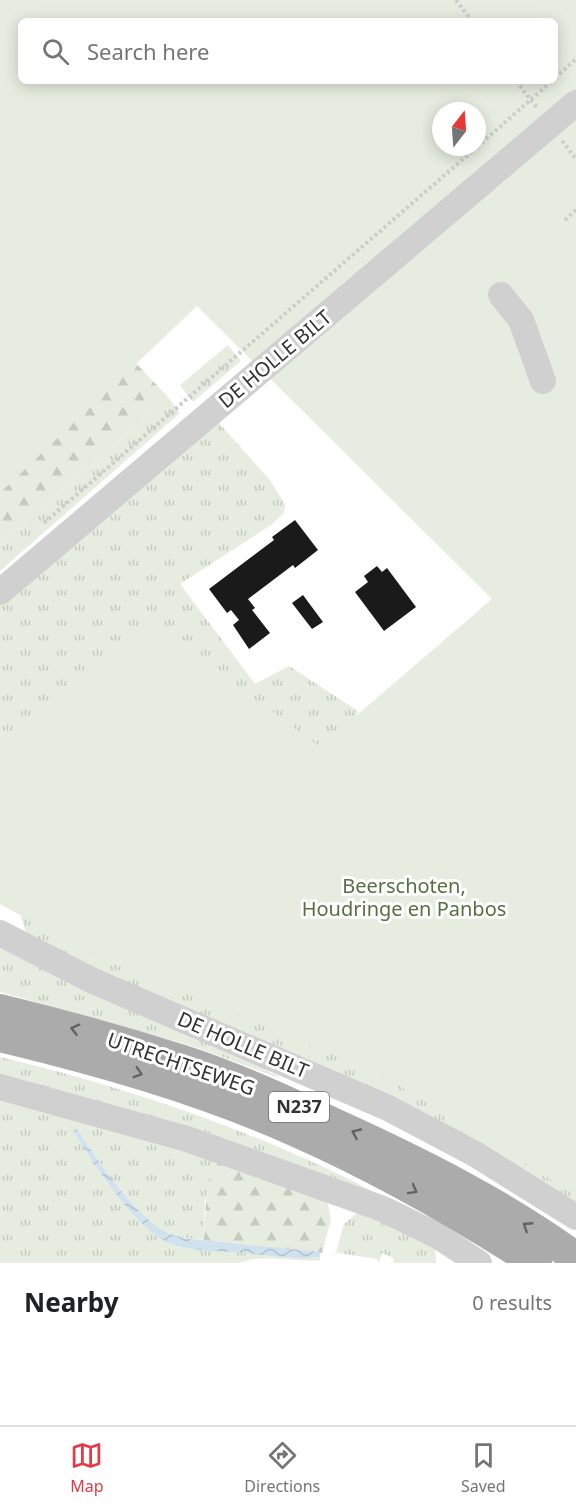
<!DOCTYPE html>
<html lang="en">
<head>
<meta charset="utf-8">
<style>
	body { margin:0; font-family:"Noto Sans",sans-serif; background:#f2f2f2; color:#202124 }
	.compass { position:absolute; left:432px; top:102px; width:54px; height:54px; border-radius:50%; background:#fff; box-shadow:0 3px 15px #0003; rotate:17deg }
	.list { margin:0; padding:0; list-style:none }
	h2 { display:flex; justify-content:space-between; align-items:center; height:78px; margin:0; padding:0 24px; font-size:26px }
	h2 small { font-size:20px; font-weight:400; color:#757577 }
	.icon { flex:none; width:33px; height:33px; fill:none; stroke:currentColor; stroke-width:2; stroke-linecap:round; stroke-linejoin:round }
	.map { position:relative; flex:none; width:576px; height:1263px; overflow:hidden }
	.search { position:absolute; background:#fff; box-shadow:0 3px 15px #0003; left:18px; right:18px; top:18px; height:66px; display:flex; align-items:center; gap:15px; box-sizing:border-box; padding:0 21px; border-radius:9px; color:#757577; font-size:22px }
	.sheet { height:162px; background:#fff }
	nav { display:flex; justify-content:space-around; align-items:center; box-sizing:border-box; height:84px; border-top:2px solid #e0e0e0; background:#fff; font-size:16px; color:#757577 }
	nav a { display:grid; justify-items:center; gap:3px }
	nav .on { color:#e63946 }
	.map>svg:first-child { display:block }
</style>
</head>
<body>
<div class="map">
<svg width="576" height="1263" viewBox="0 0 576 1263">
	<defs>
		<pattern id="grass-tufts" width="24" height="20" patternUnits="userSpaceOnUse" patternTransform="scale(1.5)"><rect width="24" height="20" fill="#e6ecdf"/><path d="M3 7l-1-3M5 7V3M7 7l1-3M15 17l-1-3M17 17v-4M19 17l1-3" fill="none" stroke="#c6cbc0"/></pattern>
		<pattern id="forest-firs" width="22" height="20" patternUnits="userSpaceOnUse" patternTransform="scale(1.5)"><rect width="22" height="20" fill="#e6ecdf"/><path d="M5 1l3.5 6h-7zM16 11l3.5 6h-7z" fill="#c6cbc0"/></pattern>
		<pattern id="water-waves" width="16" height="10" patternUnits="userSpaceOnUse" patternTransform="scale(1.5)"><rect width="16" height="10" fill="#cfe2ee"/><path d="M0 5q4-4 8 0t8 0" fill="none" stroke="#b2c2cd"/></pattern>
	</defs>
	<rect width="100%" height="100%" fill="#fff"/>
	<path fill="url(#grass-tufts)" d="M228,345L241,361L193,402L180,385Z
		M168,397L180,413L0,571V545Z
		M210,413L269,479L285,504L284,513L271,525L180,584L255,684L289,666L358,711L348,745L576,1162V1201L573,1205L28,939L0,850V597Z
		M6,946L245,1058L282,1079L192,1046L0,992V947Z
		M0,1057C143,1091 283,1140 411,1212L0,1078Z
		M0,1095L218,1158L205,1201L204,1240C192,1238 180,1238 168,1233C134,1218 98,1159 77,1129L73,1131C95,1165 137,1233 177,1246C197,1251 221,1250 242,1253C267,1255 294,1260 320,1257V1260C297,1263 263,1253 239,1263H0Z
		M358,1212L377,1218L435,1247L436,1263H394L393,1258L382,1253L379,1263L377,1259L339,1253V1251L335,1256L344,1224Z"/>
	<path fill="url(#forest-firs)" d="M0,313L130,357L168,397L0,545Z
		M218,1158L327,1199L331,1219L322,1253L204,1240L207,1184Z"/>
	<path fill="#e6ecdf" fill-rule="evenodd" d="M0,0H576V1195L377,1072L104,960L0,904V747L151,623L320,747L492,599L197,306L0,493ZM21,21H555V81H21ZM441,111H477V147H441Z"/>
	<path fill="url(#water-waves)" d="M77,1129C98,1160 133,1215 166,1232C172,1235 179,1236 184,1238L320,1252V1257C294,1260 267,1255 242,1253C221,1251 197,1251 177,1246C138,1235 95,1165 73,1131Z"/>
	<path fill="#1a1a1a" d="M295,520L318,550L295,568L293,565L248,599L255,608L252,610L270,633L249,649L233,625L239,620L231,610L227,613L209,589L274,540L272,537Z
		M377,566L382,572L387,568L416,607L384,631L355,592L368,582L364,576Z
		M303,595L323,622L312,629L292,603Z"/>
	<g fill="none" stroke-linecap="round" stroke-linejoin="round">
		<path stroke="#cdcdcd" stroke-width="4" stroke-dasharray="3 3" stroke-linecap="butt" d="M456,0L472,21
			M555,78L576,59
			M516,81L538,109
			M562,141L576,159
			M477,147L552,81
			M565,220L576,210
			M44,523L477,147"/>
		<path stroke="#d0d0d0" stroke-width="26" d="M501,295L521,320L543,381
			M0,592L576,103
			M0,933L91,980L388,1108L475,1154L576,1217
			M0,1087L187,1139L383,1209L438,1236L479,1263"/>
		<path stroke="#ababab" stroke-width="32" d="M0,1010C62,1025 123,1042 183,1061C235,1078 285,1101 334,1124C418,1162 502,1204 576,1258
			M0,1036C100,1060 199,1088 294,1130C378,1167 459,1213 536,1263"/>
	</g>
	<defs><path id="oneway-chevron" d="M-2-3.5L2.5 0L-2 3.5" fill="none" stroke-width="1.6" stroke-linecap="round" stroke-linejoin="round" transform="scale(1.5)"/></defs>
	<g stroke="#636363">
		<use href="#oneway-chevron" transform="translate(75 1029) rotate(-165)"/>
		<use href="#oneway-chevron" transform="translate(138 1073) rotate(17)"/>
		<use href="#oneway-chevron" transform="translate(356 1133) rotate(-155)"/>
		<use href="#oneway-chevron" transform="translate(413 1190) rotate(29)"/>
		<use href="#oneway-chevron" transform="translate(527 1226) rotate(-147)"/>
	</g>
	<g text-anchor="middle" stroke-width="6" stroke-linejoin="round" paint-order="stroke">
		<rect fill="#fff" stroke="#707070" stroke-width="1.5" x="269" y="1092" width="60" height="30" rx="4.5"/>
		<g font-size="18" font-weight="bold" fill="#333">
			<text x="299" y="1113">N237</text>
		</g>
		<g font-size="20" fill="#333" stroke="#fff">
			<text transform="translate(275 359) rotate(-40)" y="7">DE HOLLE BILT</text>
			<text transform="translate(243 1045) rotate(23)" y="7">DE HOLLE BILT</text>
			<text transform="translate(181 1064) rotate(19)" y="7">UTRECHTSEWEG</text>
		</g>
		<g font-size="20" fill="#56703f" stroke="#fff">
			<text x="404" y="893">Beerschoten,<tspan x="404" dy="23">Houdringe en Panbos</tspan></text>
		</g>
	</g>
</svg>
<svg class="compass" viewBox="-18 -18 36 36"><path d="M0-13l5 13h-10z" fill="#e53935"/><path d="M0 13l5-13h-10z" fill="#757577"/></svg>
<div class="search"><svg class="icon" aria-label="search" viewBox="0 0 24 24"><circle cx="10" cy="10" r="6"/><path d="M15 15l6 6"/></svg>Search here</div>
</div>
<section class="sheet">
<h2>Nearby<small>0 results</small></h2>
<ul class="list">
</ul>
</section>
<nav>
<a class="on"><svg class="icon" aria-label="map" viewBox="0 0 24 24"><path d="M3 6l6-2 6 2 6-2v14l-6 2-6-2-6 2zM9 4v14M15 6v14"/></svg>Map</a>
<a><svg class="icon" aria-label="directions" viewBox="0 0 24 24"><path d="M12 3l9 9-9 9-9-9zM9 14v-3h6M13 9l2 2-2 2"/></svg>Directions</a>
<a><svg class="icon" aria-label="saved" viewBox="0 0 24 24"><path d="M7 4h10v16l-5-4-5 4z"/></svg>Saved</a>
</nav>
</body>
</html>
